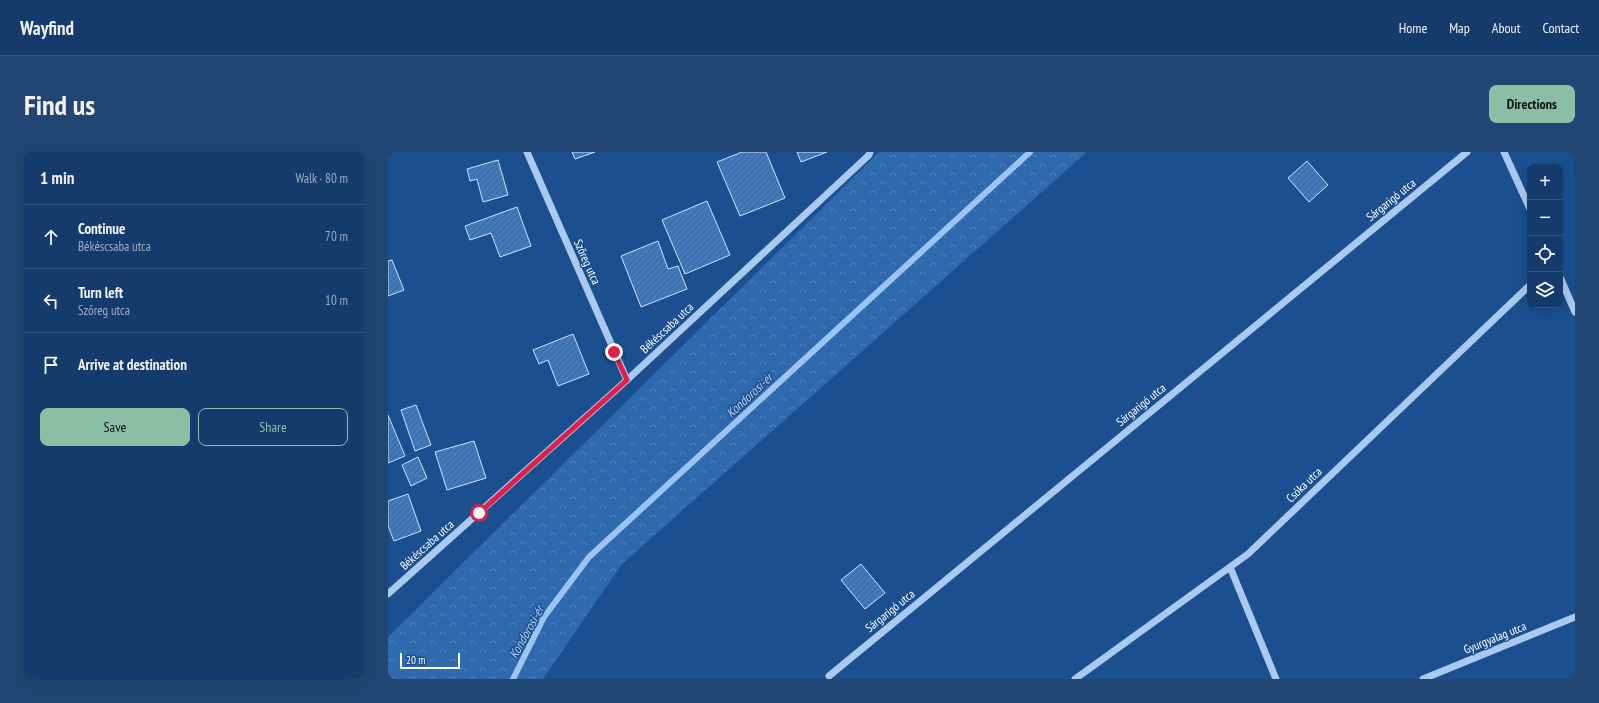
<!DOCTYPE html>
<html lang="en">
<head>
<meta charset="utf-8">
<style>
	body { margin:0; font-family:"PT Sans Narrow",sans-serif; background:#214673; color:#f1f3f6 }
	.controls { position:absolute; right:12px; top:12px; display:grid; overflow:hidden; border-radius:8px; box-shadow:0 4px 16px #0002 }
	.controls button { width:36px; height:36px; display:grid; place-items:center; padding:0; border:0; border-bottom:1px solid #33557e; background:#143b6b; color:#f1f3f6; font:20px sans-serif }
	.scale { position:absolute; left:12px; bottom:10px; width:60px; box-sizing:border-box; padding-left:4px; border:2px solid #fff; border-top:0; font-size:11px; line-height:14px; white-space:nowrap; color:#fff; -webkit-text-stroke:3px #1b4f8f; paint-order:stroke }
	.stop { position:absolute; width:12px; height:12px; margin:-9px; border:3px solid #e11d48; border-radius:50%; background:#fff }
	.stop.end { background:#e11d48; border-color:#fff; box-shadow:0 1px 4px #0008 }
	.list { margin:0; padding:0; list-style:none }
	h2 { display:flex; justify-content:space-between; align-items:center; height:52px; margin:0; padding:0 16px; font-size:17px }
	h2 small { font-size:13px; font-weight:400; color:#9dadc1 }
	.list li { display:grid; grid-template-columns:26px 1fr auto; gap:12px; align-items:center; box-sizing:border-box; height:64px; padding:0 16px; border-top:1px solid #33557e }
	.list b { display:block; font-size:15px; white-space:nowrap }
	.list p { margin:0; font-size:13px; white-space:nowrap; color:#9dadc1 }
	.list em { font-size:13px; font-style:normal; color:#9dadc1 }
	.actions { display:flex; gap:8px; padding:12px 16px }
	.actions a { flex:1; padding:9px 0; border:1px solid #8abfa5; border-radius:8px; text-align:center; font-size:14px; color:#8abfa5 }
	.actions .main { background:#8abfa5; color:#111 }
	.icon { flex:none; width:22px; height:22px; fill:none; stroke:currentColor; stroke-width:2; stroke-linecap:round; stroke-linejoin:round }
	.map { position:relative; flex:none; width:1187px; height:527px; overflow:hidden; border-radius:8px }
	header { display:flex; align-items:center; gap:24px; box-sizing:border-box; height:56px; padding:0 20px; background:#143b6b; border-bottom:1px solid #33557e }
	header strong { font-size:19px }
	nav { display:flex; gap:22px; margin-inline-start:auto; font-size:14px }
	.intro { display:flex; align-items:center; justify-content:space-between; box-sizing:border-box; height:96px; padding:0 24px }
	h1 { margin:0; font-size:28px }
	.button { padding:10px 18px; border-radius:8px; background:#8abfa5; color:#111; font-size:14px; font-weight:700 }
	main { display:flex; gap:24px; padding:0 24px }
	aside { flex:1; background:#143b6b; border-radius:8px; box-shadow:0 4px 16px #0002 }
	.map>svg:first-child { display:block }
</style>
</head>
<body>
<header>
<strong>Wayfind</strong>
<nav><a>Home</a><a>Map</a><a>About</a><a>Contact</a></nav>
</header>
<div class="intro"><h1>Find us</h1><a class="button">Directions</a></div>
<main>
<aside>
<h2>1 min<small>Walk · 80 m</small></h2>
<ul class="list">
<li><svg class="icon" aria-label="ahead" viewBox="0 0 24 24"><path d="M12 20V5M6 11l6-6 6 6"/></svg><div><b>Continue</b><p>Békéscsaba utca</p></div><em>70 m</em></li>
<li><svg class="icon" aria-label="left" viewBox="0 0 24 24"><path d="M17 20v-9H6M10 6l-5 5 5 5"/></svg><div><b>Turn left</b><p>Szőreg utca</p></div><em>10 m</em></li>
<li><svg class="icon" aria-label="arrive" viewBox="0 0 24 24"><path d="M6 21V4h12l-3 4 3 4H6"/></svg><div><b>Arrive at destination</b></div></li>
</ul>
<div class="actions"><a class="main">Save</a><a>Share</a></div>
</aside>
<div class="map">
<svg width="1187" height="527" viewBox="0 0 1187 527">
	<defs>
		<pattern id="forest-crowns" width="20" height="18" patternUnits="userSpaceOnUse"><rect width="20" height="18" fill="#2e69ad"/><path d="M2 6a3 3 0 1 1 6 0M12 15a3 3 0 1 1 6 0" fill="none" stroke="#4d80b9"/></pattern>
		<pattern id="building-hatch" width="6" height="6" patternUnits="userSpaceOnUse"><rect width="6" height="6" fill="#4478b7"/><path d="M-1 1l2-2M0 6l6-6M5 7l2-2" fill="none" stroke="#486282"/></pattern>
	</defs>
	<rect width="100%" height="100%" fill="#1b4f8f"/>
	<path fill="url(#forest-crowns)" d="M491,0H699L234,412L155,527H0V485Z"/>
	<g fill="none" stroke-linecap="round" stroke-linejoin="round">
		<path stroke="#9cc4f0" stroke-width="6" d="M125,527L156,465L201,405L642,0"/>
	</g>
	<path fill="url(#building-hatch)" stroke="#cfe3fa" d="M184,0H207L187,7Z
		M354,0H378L397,46L352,64L329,10Z
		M409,0H439L413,10Z
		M110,8L120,43L95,50L89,27L82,29L79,17Z
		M919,9L940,33L921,50L900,26Z
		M319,49L342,103L297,122L274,68Z
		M129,55L143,94L112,105L103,81L82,88L77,74Z
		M270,89L280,117L290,114L299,137L253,155L233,104Z
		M4,108L16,138L0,144V109Z
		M185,182L201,222L170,234L160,208L151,212L145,198Z
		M28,253L43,293L27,299L13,258Z
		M0,263L17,304L0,311Z
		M86,289L98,326L59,338L47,300Z
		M30,305L39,326L23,334L14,313Z
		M20,342L33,379L6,389L0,374V349Z
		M473,412L497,441L477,457L453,428Z"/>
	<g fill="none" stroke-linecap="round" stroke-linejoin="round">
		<path stroke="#a9c9ee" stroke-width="7" d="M139,0L239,228
			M1116,0L1142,57
			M1172,125L1187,160
			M842,415L888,527
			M0,442L239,228L481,3L482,0
			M441,524L1079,0
			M687,527L860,402L1142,133
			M1035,527L1187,465"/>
	</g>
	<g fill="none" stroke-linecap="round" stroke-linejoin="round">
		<path stroke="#e11d48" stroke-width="5" d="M91,361L239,228L226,200"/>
	</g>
	<g text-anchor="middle" stroke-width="3" stroke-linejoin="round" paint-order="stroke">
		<g font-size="12" fill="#fff" stroke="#1b4f8f">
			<text transform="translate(1003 48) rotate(-39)" y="4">Sárgarigó utca</text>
			<text transform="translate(199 110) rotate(66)" y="4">Szőreg utca</text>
			<text transform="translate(279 176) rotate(-43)" y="4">Békéscsaba utca</text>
			<text transform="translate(753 253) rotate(-39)" y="4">Sárgarigó utca</text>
			<text transform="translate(916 333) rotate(-44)" y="4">Csóka utca</text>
			<text transform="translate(39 393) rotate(-42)" y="4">Békéscsaba utca</text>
			<text transform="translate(502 459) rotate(-39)" y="4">Sárgarigó utca</text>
			<text transform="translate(1107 486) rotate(-22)" y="4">Gyurgyalag utca</text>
		</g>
		<g font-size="13" font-style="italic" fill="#b5d3f5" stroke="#1b4f8f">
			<text transform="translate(361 243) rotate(-43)" y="5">Kondorosi-ér</text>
			<text transform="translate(138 480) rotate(-61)" y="5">Kondorosi-ér</text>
		</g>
	</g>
</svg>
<div class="controls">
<button>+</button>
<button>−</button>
<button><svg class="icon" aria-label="locate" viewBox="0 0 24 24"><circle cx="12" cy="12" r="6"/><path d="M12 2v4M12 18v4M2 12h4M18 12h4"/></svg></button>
<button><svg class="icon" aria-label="layers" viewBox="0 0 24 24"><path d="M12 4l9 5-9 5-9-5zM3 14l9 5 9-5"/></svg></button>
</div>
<div class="scale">20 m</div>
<div class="stop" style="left:91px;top:361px"></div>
<div class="stop end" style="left:226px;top:200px"></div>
</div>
</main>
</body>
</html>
